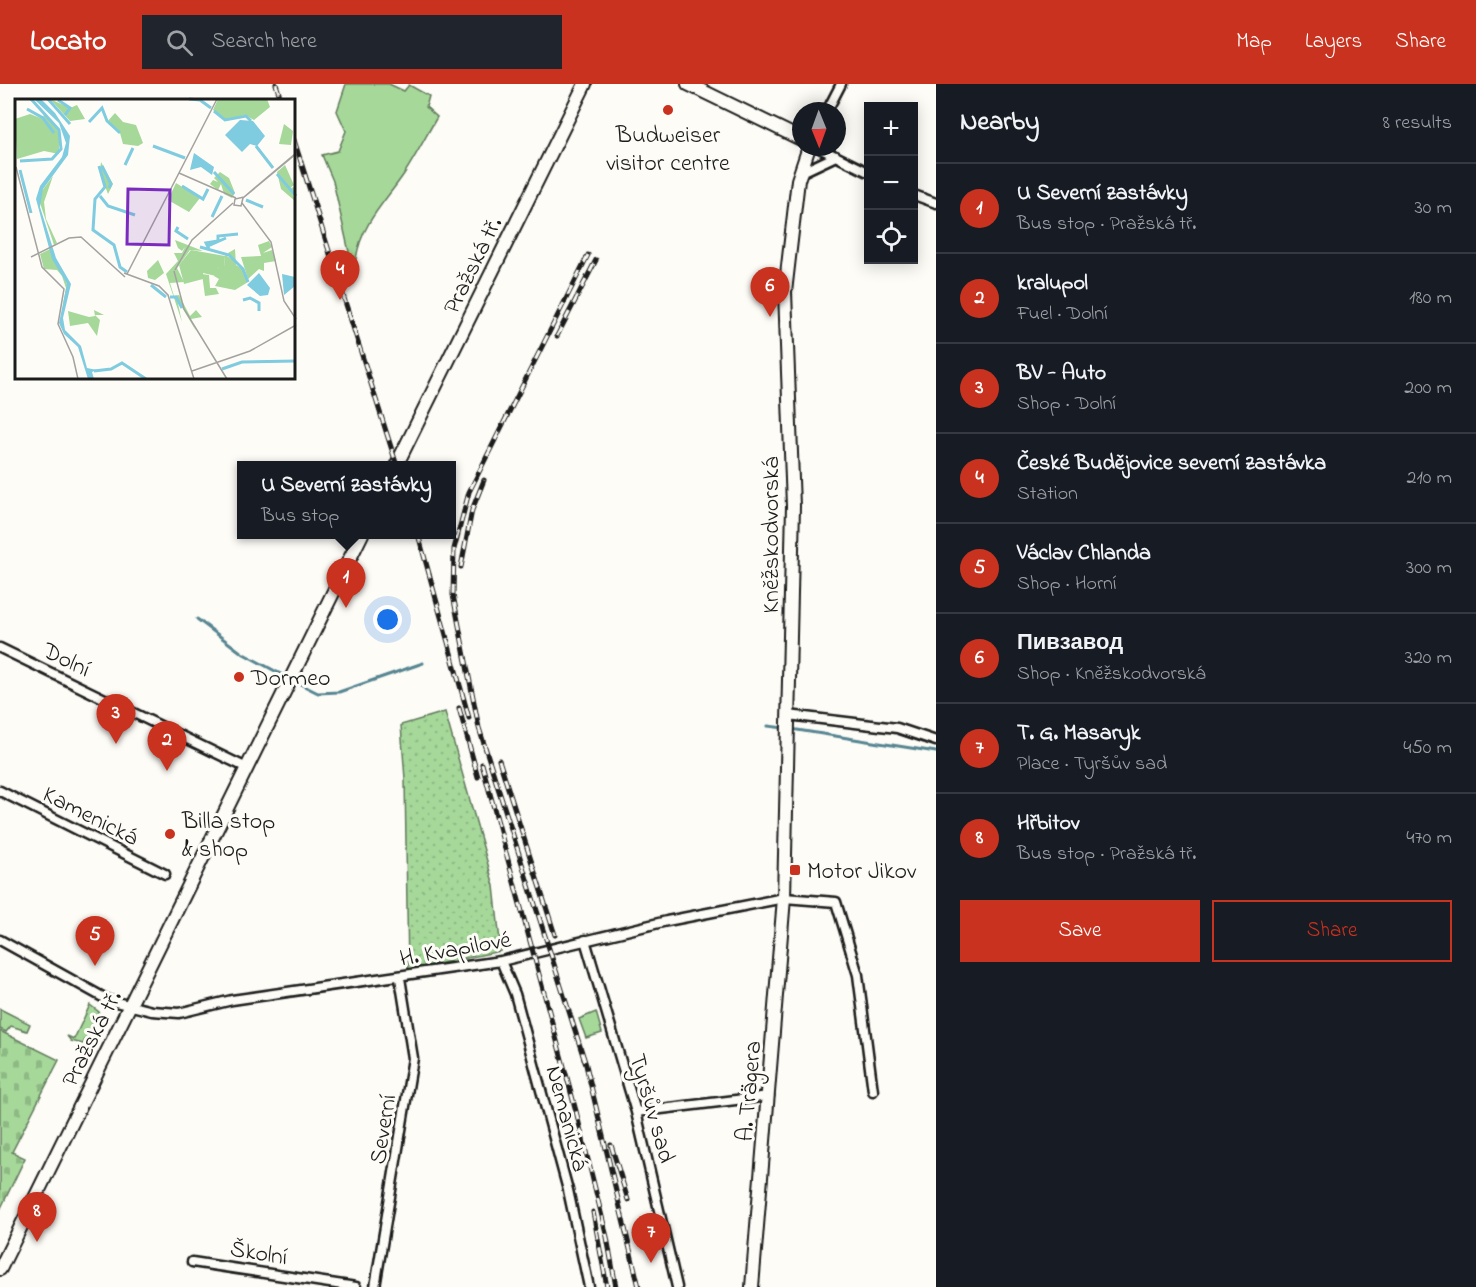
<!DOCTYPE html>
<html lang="en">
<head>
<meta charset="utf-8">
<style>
	body { margin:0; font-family:"Indie Flower",sans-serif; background:#20242c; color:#f1f3f6 }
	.controls { position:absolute; right:18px; top:18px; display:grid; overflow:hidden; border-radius:0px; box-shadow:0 3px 15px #0003 }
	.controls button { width:54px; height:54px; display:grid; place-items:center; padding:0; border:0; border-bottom:2px solid #363941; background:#171b24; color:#f1f3f6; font:30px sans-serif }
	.compass { position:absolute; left:792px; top:18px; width:54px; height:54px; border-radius:50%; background:#171b24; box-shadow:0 3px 15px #0003; rotate:179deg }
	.you { position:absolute; left:388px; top:536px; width:21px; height:21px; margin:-15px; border:4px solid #fff; border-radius:50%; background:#1a73e8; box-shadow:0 0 0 9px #1a73e833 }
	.badge { display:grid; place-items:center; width:39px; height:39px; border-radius:50%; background:#c8321e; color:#fff; font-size:20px; font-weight:700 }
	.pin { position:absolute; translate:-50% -50px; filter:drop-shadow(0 2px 3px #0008) }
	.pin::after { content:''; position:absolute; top:32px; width:21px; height:18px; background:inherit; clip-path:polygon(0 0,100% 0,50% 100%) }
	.popup { position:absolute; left:237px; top:377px; width:219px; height:78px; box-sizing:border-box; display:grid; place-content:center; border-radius:0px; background:#171b24; filter:drop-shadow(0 2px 4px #0005); font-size:20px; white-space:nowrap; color:#9ea1a6 }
	.popup b { font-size:22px; color:#f1f3f6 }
	.popup::after { content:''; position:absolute; left:50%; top:100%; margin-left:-12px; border:12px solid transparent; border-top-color:#171b24 }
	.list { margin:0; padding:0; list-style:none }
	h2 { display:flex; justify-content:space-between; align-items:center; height:78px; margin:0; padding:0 24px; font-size:26px }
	h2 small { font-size:20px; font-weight:400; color:#9ea1a6 }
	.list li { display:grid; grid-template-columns:39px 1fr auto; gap:18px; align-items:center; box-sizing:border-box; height:90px; padding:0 24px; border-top:2px solid #363941 }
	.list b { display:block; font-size:22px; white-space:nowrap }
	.list p { margin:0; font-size:20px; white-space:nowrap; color:#9ea1a6 }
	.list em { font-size:20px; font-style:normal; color:#9ea1a6 }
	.actions { display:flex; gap:12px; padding:18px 24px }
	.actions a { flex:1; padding:14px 0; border:2px solid #c8321e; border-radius:0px; text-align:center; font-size:21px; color:#c8321e }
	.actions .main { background:#c8321e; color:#fff }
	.icon { flex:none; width:33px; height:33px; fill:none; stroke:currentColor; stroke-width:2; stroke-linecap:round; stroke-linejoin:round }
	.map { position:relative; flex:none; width:936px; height:1203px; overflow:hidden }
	header { display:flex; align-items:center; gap:36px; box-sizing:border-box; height:84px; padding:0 30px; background:#c8321e; color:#fff }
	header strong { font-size:28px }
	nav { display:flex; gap:33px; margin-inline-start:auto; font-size:21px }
	.search { width:420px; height:54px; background:#20242c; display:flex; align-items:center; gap:15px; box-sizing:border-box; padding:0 21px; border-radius:0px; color:#9ea1a6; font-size:22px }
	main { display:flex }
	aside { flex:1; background:#171b24 }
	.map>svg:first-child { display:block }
</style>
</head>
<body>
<header>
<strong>Locato</strong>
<div class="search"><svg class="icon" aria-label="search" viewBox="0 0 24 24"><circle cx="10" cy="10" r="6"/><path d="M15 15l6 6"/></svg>Search here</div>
<nav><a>Map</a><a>Layers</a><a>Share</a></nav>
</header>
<main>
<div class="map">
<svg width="936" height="1203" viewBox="0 0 936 1203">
	<defs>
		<pattern id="cemetery-stones" width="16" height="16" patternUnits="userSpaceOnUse" patternTransform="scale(1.5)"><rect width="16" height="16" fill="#a6d89a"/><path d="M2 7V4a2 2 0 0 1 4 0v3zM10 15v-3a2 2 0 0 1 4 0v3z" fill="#8eb984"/></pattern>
		<pattern id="garden-dots" width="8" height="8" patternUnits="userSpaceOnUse" patternTransform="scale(1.5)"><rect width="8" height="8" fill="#a6d89a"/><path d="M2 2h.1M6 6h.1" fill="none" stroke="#8eb984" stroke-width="1.8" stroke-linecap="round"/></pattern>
	</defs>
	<rect width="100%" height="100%" fill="#fdfcf7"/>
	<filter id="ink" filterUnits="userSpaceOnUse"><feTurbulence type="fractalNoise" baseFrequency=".0167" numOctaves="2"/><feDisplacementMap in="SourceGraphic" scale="12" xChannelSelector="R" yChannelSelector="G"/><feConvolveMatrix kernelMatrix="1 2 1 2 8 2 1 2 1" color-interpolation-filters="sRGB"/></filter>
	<g filter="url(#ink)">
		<path fill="#a6d89a" stroke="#617a5b" stroke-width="1.5" d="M346,0H389L404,7L409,1L429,12L426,23L437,33C426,52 416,72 404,90C385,118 361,140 356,175L351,177L333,97L322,71L338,67L346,47L337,27Z
			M90,921L99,928L83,960L71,957L67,952L74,955Z
			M0,925L30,940L27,947L11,942L6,948L0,945Z
			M596,928L602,949L586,954L579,935Z"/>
		<path fill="url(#cemetery-stones)" stroke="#617a5b" stroke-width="1.5" d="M0,947L59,976L12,1068L25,1074L0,1126Z"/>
		<path fill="url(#garden-dots)" stroke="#617a5b" stroke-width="1.5" d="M445,628L494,802L501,867L408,886L405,695L401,641Z"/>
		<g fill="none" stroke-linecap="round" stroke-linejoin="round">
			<path stroke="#578591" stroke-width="3" d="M197,535L242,569L288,594
				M294,597L318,609L339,608L423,579
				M768,642L784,644
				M791,645L936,668"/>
			<g stroke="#1c1c1c" stroke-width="13">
				<path id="street" d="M827,27L841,0
					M817,63L868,88
					M800,89L836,72
					M914,111L936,119
					M0,564L247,684
					M788,631L897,644L936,657
					M0,707L165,790
					M0,856L108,916L152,927L179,929L232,916L501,877L667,837L784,814L836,818L858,891L873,1007
					M585,856L636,1028L677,1203
					M501,877L515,910L568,1106L589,1203
					M636,1028L769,1012
					M192,1178L356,1203
					M375,1203L413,974L400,894"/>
			</g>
			<g stroke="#1c1c1c" stroke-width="16">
				<path id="secondary" d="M688,0L801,55
					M396,382L585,0
					M0,1185L362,450
					M752,1203L784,814L793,422L785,208L798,96L809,63"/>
			</g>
			<use href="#street" stroke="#fdfcf7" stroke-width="8"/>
			<use href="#secondary" stroke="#fdfcf7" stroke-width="12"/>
			<g stroke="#1c1c1c" stroke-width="5">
				<path id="rail" d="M276,0L281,16
					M294,56L397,382
					M588,171L469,408L454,465L453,511L479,644L586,981L639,1203
					M557,252L596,176
					M418,450L469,634
					M461,483L472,426L484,396
					M459,624L478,693
					M499,676L555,851
					M482,680L576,1027L607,1153L616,1203
					M611,1061L628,1116
					M593,1128L607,1203"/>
			</g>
			<use href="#rail" stroke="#fdfcf7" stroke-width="3" stroke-dasharray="9" stroke-linecap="butt"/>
		</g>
	</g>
	<g fill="#c8321e" stroke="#fdfcf7" stroke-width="2">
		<circle cx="668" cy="26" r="6"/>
		<circle cx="239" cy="593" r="6"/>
		<circle cx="170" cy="750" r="6"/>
		<rect x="789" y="780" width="12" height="12" rx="3"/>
	</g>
	<g text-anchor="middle" stroke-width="6" stroke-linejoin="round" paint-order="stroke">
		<g font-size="24" fill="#1c1c1c" stroke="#fdfcf7" text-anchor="start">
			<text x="668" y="58" text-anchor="middle">Budweiser<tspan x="668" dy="28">visitor centre</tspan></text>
			<text x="251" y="601">Dormeo</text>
			<text x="182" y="744">Billa stop<tspan x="182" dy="28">&amp; shop</tspan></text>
			<text x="807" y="794">Motor Jikov</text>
		</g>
		<g font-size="24" fill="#1c1c1c" stroke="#fdfcf7">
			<text transform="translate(472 181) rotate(-64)" y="8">Pražská tř.</text>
			<text transform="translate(770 451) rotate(-90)" y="8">Kněžskodvorská</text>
			<text transform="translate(67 575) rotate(26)" y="8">Dolní</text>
			<text transform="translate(91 731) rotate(27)" y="8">Kamenická</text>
			<text transform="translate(455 864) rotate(-10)" y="8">H. Kvapilové</text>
			<text transform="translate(91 954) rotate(-63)" y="8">Pražská tř.</text>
			<text transform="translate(748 1007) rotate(-85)" y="8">A. Trägera</text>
			<text transform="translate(653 1024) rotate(74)" y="8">Tyršův sad</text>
			<text transform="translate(568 1034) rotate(75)" y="8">Nemanická</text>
			<text transform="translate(382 1045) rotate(-81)" y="8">Severní</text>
			<text transform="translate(259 1168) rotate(9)" y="8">Školní</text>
		</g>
	</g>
	<g transform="translate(15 15)">
		<rect width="280" height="280" fill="#fdfcf7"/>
		<path d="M35,0L55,9L62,6L70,20L55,22ZM203,0H252L255,8L239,21L230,16L211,21L198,11ZM29,14L44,33V55L29,52L2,60L0,20L15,15L28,20ZM86,63L98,85L93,95L85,74ZM270,66L279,86L275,89L280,88V96L277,93L280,102L266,90L262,73ZM205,73L214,79L220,94L217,99L209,95L206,85L203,91L195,85L198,81L203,83L199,79ZM38,77L29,103L31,120L42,144L39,146L25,104L26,93ZM160,141L188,152L175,151L162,169L169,183L155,184L159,197L164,196L175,217L181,211L187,218L176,220L181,232L162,200L167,223L151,175L163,162L159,154H167L170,148L167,152L163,149ZM254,142L257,148L248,154L257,151L261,162L249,164V172L244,170L233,180L226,158L246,157L243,146ZM35,150L52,185L53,191L48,205L51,189L47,177L42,171L29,170L25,155ZM220,150L221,166L229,171L233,183L220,191L200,187L204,180L199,177L204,168H209L210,156L217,160L213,154ZM187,175L194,176L195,189H201L204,195L190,197ZM79,211L89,216H80L85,221L82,237L73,224L55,227L53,212L74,218L80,217Z" fill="#a6d89a"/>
		<path d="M100,14L108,23L121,26L128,44L123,47L108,45L105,34L92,23ZM269,25L278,32L276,46L264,45Z" fill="#a6d89a"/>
		<path d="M161,84L185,99L174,113L153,101Z" fill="#a6d89a"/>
		<path d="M176,151L210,157L209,169L204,168L201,177L188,174V180L169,185L164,166ZM143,161L149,174L140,181L133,179L132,172Z" fill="#a6d89a"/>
		<path d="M19,0H26L40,14L55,37L53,56L28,90L25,108L41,159L56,185L48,219L50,231L66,247L72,269L82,271L77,273L79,280H73L63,248L49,235L44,224L52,185L37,160L21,100L25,87L47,58L51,44L44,24ZM225,21L238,22L250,37L242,47L235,45L227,53L210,36ZM179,54L199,68L197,76L186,68L175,71ZM244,174L255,189L253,196L245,197L232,186ZM267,175L280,178V187L269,196Z" fill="#7fcbdf"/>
		<path fill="none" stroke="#7fcbdf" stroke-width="3" d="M33,0L55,25M174,0L185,1L196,9M43,1L55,9L50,16M12,10L28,19L39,34M199,12L210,21L231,17L236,22M74,23L87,9L92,22L105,34M138,47L170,59M241,47L258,69M5,62L37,60L46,50L44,31L16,0M110,66L118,49M84,67L90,88L80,100L78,131L99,146L105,168L112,173M87,67L96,85L94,89M5,71L16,114M199,73L219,95M262,75L281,97M167,87L188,100L193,90M85,97L93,107L120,116M231,101L248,108M197,118L207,97M163,128L161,132L173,140M193,147L211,139M185,148L214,156L228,170L233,183M194,150L191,144L203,142V137L223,135M136,186L151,198M155,198H161L167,209M228,201L235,199L244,204V212M207,270L227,263L281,262M79,272L96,270L107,264L131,280"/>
		<path fill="none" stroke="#a3a29f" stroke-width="1.5" d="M281,54L229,98L220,100L219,106L226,107L228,99L281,55M1,68L27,168L49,190L43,225L58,258L63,280M164,74L221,99M227,104L256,143L269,202L281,220M16,158L54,139L66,138L110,178M160,171L177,141L218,104M159,172L169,210L212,280M109,174L144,187L153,196L179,280M112,175L202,0M177,272L235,252L281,226"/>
		<path fill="#7b2cbf" fill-opacity="0.15" stroke="#7b2cbf" stroke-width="3" d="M113,90L155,91L154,146L112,145Z"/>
		<rect width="280" height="280" fill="none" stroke="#1c1c1c" stroke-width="3"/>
	</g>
</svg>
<div class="controls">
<button>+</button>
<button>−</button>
<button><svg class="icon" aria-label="locate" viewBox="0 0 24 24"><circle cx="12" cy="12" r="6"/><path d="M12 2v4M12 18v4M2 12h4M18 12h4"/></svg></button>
</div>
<svg class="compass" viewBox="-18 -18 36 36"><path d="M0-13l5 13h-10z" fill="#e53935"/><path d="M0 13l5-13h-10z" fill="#9ea1a6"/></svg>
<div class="you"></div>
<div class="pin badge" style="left:346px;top:524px">1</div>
<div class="popup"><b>U Severní zastávky</b>Bus stop</div>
<div class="pin badge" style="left:167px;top:687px">2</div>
<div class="pin badge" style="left:116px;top:660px">3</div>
<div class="pin badge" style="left:340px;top:216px">4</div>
<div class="pin badge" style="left:95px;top:882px">5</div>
<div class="pin badge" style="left:770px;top:233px">6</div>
<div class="pin badge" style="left:651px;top:1179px">7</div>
<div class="pin badge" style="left:37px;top:1158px">8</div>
</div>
<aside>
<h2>Nearby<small>8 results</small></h2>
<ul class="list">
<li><span class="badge">1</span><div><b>U Severní zastávky</b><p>Bus stop · Pražská tř.</p></div><em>30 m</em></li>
<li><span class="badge">2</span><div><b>kralupol</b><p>Fuel · Dolní</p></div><em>180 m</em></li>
<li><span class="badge">3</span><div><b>BV - Auto</b><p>Shop · Dolní</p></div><em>200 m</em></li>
<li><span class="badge">4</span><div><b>České Budějovice severní zastávka</b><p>Station</p></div><em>210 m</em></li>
<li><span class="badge">5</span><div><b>Václav Chlanda</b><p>Shop · Horní</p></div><em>300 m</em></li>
<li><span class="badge">6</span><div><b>Пивзавод</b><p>Shop · Kněžskodvorská</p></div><em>320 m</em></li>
<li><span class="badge">7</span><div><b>T. G. Masaryk</b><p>Place · Tyršův sad</p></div><em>450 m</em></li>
<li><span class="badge">8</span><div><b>Hřbitov</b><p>Bus stop · Pražská tř.</p></div><em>470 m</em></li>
</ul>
<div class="actions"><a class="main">Save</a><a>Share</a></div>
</aside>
</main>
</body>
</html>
